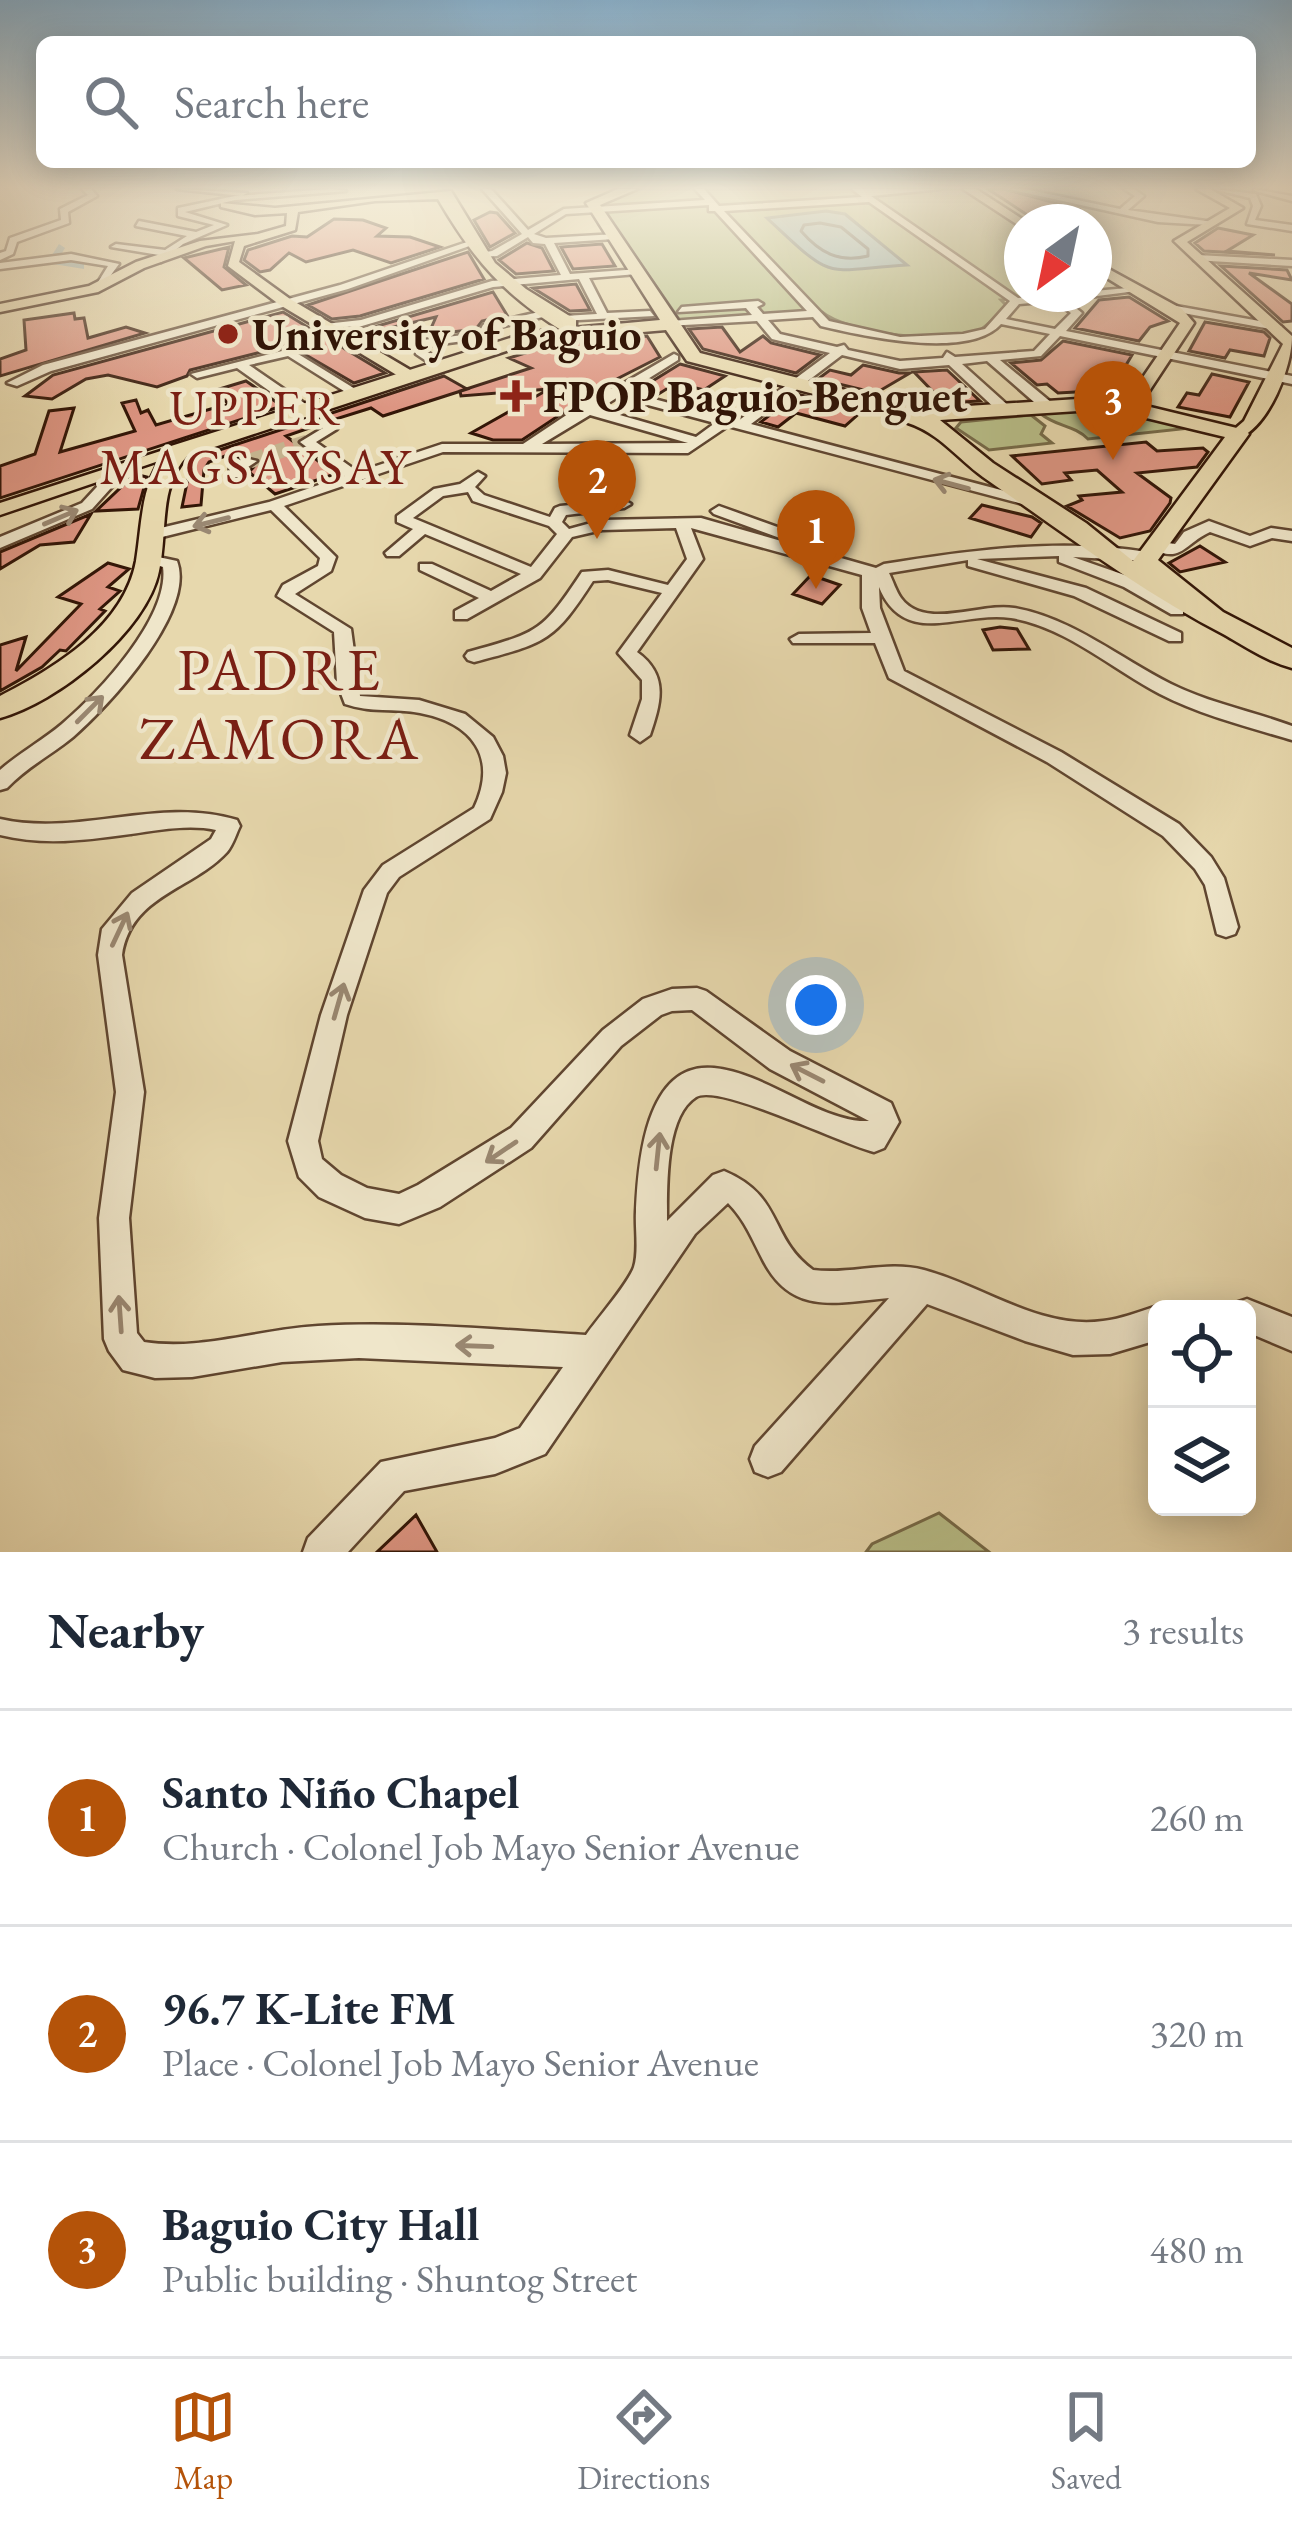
<!DOCTYPE html>
<html lang="en">
<head>
<meta charset="utf-8">
<style>
	body { margin:0; font-family:"EB Garamond",serif; background:#f6f6f7; color:#1f2937 }
	.controls { position:absolute; right:36px; bottom:36px; display:grid; overflow:hidden; border-radius:18px; box-shadow:0 6px 30px #0003 }
	.controls button { width:108px; height:108px; display:grid; place-items:center; padding:0; border:0; border-bottom:3px solid #e0e1e3; background:#fff; color:#1f2937; font:60px sans-serif }
	.compass { position:absolute; left:1004px; top:204px; width:108px; height:108px; border-radius:50%; background:#fff; box-shadow:0 6px 30px #0003; rotate:213deg }
	.you { position:absolute; left:816px; top:1005px; width:42px; height:42px; margin:-30px; border:9px solid #fff; border-radius:50%; background:#1a73e8; box-shadow:0 0 0 18px #1a73e833 }
	.badge { display:grid; place-items:center; width:78px; height:78px; border-radius:50%; background:#b45309; color:#fff; font-size:39px; font-weight:700 }
	.pin { position:absolute; translate:-50% -99px; filter:drop-shadow(0 3px 6px #0008) }
	.pin::after { content:''; position:absolute; top:63px; width:42px; height:36px; background:inherit; clip-path:polygon(0 0,100% 0,50% 100%) }
	.list { margin:0; padding:0; list-style:none }
	h2 { display:flex; justify-content:space-between; align-items:center; height:156px; margin:0; padding:0 48px; font-size:51px }
	h2 small { font-size:39px; font-weight:400; color:#747a83 }
	.list li { display:grid; grid-template-columns:78px 1fr auto; gap:36px; align-items:center; box-sizing:border-box; height:216px; padding:0 48px; border-top:3px solid #e0e1e3 }
	.list b { display:block; font-size:45px; white-space:nowrap }
	.list p { margin:0; font-size:39px; white-space:nowrap; color:#747a83 }
	.list em { font-size:39px; font-style:normal; color:#747a83 }
	.icon { flex:none; width:66px; height:66px; fill:none; stroke:currentColor; stroke-width:2; stroke-linecap:round; stroke-linejoin:round }
	.map { position:relative; flex:none; width:1292px; height:1552px; overflow:hidden }
	.search { position:absolute; background:#fff; box-shadow:0 6px 30px #0003; left:36px; right:36px; top:36px; height:132px; display:flex; align-items:center; gap:30px; box-sizing:border-box; padding:0 42px; border-radius:18px; color:#747a83; font-size:45px }
	.sheet { height:804px; background:#fff }
	nav { display:flex; justify-content:space-around; align-items:center; box-sizing:border-box; height:168px; border-top:3px solid #e0e1e3; background:#fff; font-size:33px; color:#747a83 }
	nav a { display:grid; justify-items:center; gap:6px }
	nav .on { color:#b45309 }
	.map>svg:first-child { display:block }
</style>
</head>
<body>
<div class="map">
<svg width="1292" height="1552" viewBox="0 0 1292 1552">
	<rect width="100%" height="100%" fill="#e7d8ad"/>
	<filter id="stains"><feTurbulence type="fractalNoise" baseFrequency=".00167" numOctaves="4"/><feColorMatrix values="0 0 0 0 .2 0 0 0 0 .09 0 0 0 0 .02 0 0 0 .5 -.17"/></filter>
	<radialGradient id="worn" r=".72"><stop offset=".6" stop-color="#630" stop-opacity="0"/><stop offset="1" stop-color="#630" stop-opacity=".3"/></radialGradient>
	<path fill="#b8be88" stroke="#766a48" stroke-width="3" d="M640,189H963L1022,225V294H1068L1001,300L1007,306C998,313 988,326 978,331C949,346 846,333 822,312L681,322L599,204Z
		M1108,408L1172,423L1181,429L1088,439C1074,425 1057,427 1041,414Z
		M1031,415L1045,426L1041,434L1052,443L989,450L956,428L961,422Z
		M939,1513L989,1552H866L872,1544Z"/>
	<path fill="#9cb7b6" stroke="#727770" stroke-width="3" d="M826,211L845,214L907,265C822,270 837,284 767,218Z"/>
	<g fill="none" stroke-linecap="round" stroke-linejoin="round">
		<path stroke="#68665e" stroke-width="3" d="M820,223L841,227L868,249V256C839,263 820,253 801,231L804,225Z"/>
		<path fill="#9cb7b6" fill-rule="evenodd" d="M59,244L65,248L59,258L84,263V269L47,263Z"/>
	</g>
	<path fill="#dd9582" stroke="#331607" stroke-width="3" d="M988,189H1004L1081,210L1058,213L1070,218L1035,220Z
		M490,212L497,213L515,233L490,247L474,220Z
		M334,219L363,220L386,228L377,236L410,237L440,247L391,263L353,250L306,262L289,253L270,270L260,272L244,260L248,250L292,236L307,237Z
		M1218,228L1253,235L1227,251L1275,255L1204,251L1195,243Z
		M527,243L542,248L554,271L516,274L499,260Z
		M602,244L615,266L573,269L561,247Z
		M229,247L224,267L246,285L222,290L184,258Z
		M468,252L484,279L360,316L332,319L308,305Z
		M1221,266L1287,270L1292,280L1249,273L1292,304V321L1283,322Z
		M576,284L590,310L570,311L533,288Z
		M493,292L507,315L482,321L476,329L428,335L436,317L381,330L374,327Z
		M1129,297L1168,321L1150,327L1139,341L1075,328L1099,300Z
		M283,312L332,342L331,346H340L385,373L354,383L289,345L190,370L187,376L157,387L108,375L86,379L52,399L25,396L53,375Z
		M74,313L75,319L84,318L88,338L126,327L145,333L0,376V359L26,350L24,320Z
		M1205,322L1264,332L1270,338L1264,356L1230,350L1225,358L1189,351Z
		M722,327L740,352L763,336L771,343L820,355L796,373L703,349L689,329Z
		M647,336L660,357L605,385L522,440H493L471,433L549,389L461,396L460,391L531,368L509,358L554,344Z
		M1063,341L1132,355L1111,390L1058,393L1047,384L1037,385L1011,363L1041,360Z
		M680,364L725,376L704,390L676,383L657,395L638,390Z
		M863,365L899,373H910L876,393L818,379L830,370L851,375Z
		M947,370L980,401L944,403L914,372Z
		M1212,374L1249,382L1230,417L1178,407L1187,393L1199,395Z
		M444,376L467,389L383,416L371,408L336,419L322,416L318,425L286,436L335,474L275,494L249,472L261,459L246,454L234,459L228,455L209,462L204,470L201,505L182,507L192,459Z
		M246,381L282,406L0,498V466L35,454L49,411L74,408L60,452L135,431L122,403L136,400L141,413L148,410L156,425L228,404L216,390Z
		M797,394L862,411L845,426L796,413L778,427L761,422Z
		M1146,442L1157,451L1203,448L1208,452L1197,467L1137,473L1171,498L1170,503L1150,531L1120,538L1067,506L1082,500L1079,496L1122,492L1097,470L1065,473L1071,480L1042,484L1012,456Z
		M135,474L147,477L138,509L96,511Z
		M982,505L1032,517L1041,523L1031,537L970,518Z
		M91,514L74,542L40,545L0,569V552Z
		M1200,546L1225,562L1180,572L1169,563Z
		M108,563L129,569L108,587L120,591L100,609L105,611L66,651L60,650L42,667L0,691V645L26,637L16,671L81,604L58,597Z
		M811,575L840,585L822,604L793,594Z
		M1000,627L1017,629L1029,649L993,650L983,630Z
		M416,1515L437,1552H377Z"/>
	<g fill="none" stroke-linecap="round" stroke-linejoin="round">
		<path stroke="#c3b18c" stroke-width="15" stroke-dasharray="15 8" stroke-linecap="butt" d="M250,461L307,442"/>
		<g stroke="#604630" stroke-width="5">
			<path id="minor" d="M82,189H91L97,196L68,212L69,223L17,242L13,254L0,260V253L6,251L10,238L61,220L60,209L88,195Z
				M331,189L346,191L235,200L185,212L227,225L183,244L161,262L153,260L159,255L111,247L116,244L165,250L187,236L136,226L139,221L196,232L214,225L178,216V208L235,196Z
				M482,189H491L528,230L564,209L705,200L695,189H704L719,206L862,197L852,189H941L871,196L1018,298L1094,294V291L1139,287L1144,290L1066,300L1082,313L1066,331L1292,376V384L1060,336L1041,356L1000,360L1052,403V409H1042L987,361L962,364L1011,408V414H1001L949,365L900,369L842,355L751,424L1043,501L1045,504L1038,508L728,426L688,453L443,452L284,506L336,557L331,571L295,594L351,629L360,696L419,700L465,714L493,737L503,756L506,773L502,792L490,819L399,877L387,893L347,1015L318,1141L322,1159L341,1175L367,1188L399,1194L418,1185L511,1128L603,1030L643,999L672,989L697,988L706,991L790,1051L891,1103L899,1122L884,1148L874,1152C839,1143 719,1083 696,1097C665,1116 667,1188 667,1221L713,1175L724,1171C784,1196 768,1237 813,1270C850,1275 887,1260 924,1270C982,1285 1040,1330 1103,1321C1121,1319 1139,1312 1157,1306L1163,1309H1157V1340L1110,1354L1073,1355L1025,1341L927,1304L781,1472L768,1477L755,1472L750,1459L755,1446L889,1298C837,1302 792,1317 763,1260C752,1239 745,1220 728,1203L695,1234L545,1454L495,1474L404,1491L348,1552H303L308,1538L381,1462L495,1438L520,1428L563,1367L359,1358L282,1362L192,1377L155,1378L123,1370L109,1351L104,1339L99,1218L116,1092L98,955L102,929L132,893L211,839L216,830C189,824 159,830 131,834C87,840 44,846 0,835V819C79,837 159,796 237,820L240,826C236,834 233,845 227,852C192,890 131,895 122,955L144,1092L129,1218L137,1333L144,1342C202,1351 261,1329 318,1326C407,1321 497,1330 586,1335C597,1319 628,1284 634,1267C639,1252 635,1228 636,1212C638,1164 645,1061 714,1068C767,1073 821,1123 869,1121L770,1069L692,1010L672,1011L661,1015L621,1046L531,1148L440,1207L399,1224L365,1218L319,1197L299,1177L288,1141L321,1015L364,890L383,865L474,808C498,758 473,723 420,713C395,708 370,713 345,704L337,683L334,632L277,596L283,585L318,566L320,558L271,510L150,540L142,535L144,532L269,502L345,476L300,442L323,428L322,421H332L337,429L316,442L358,472L442,444H523L580,406L607,393L608,389H614L674,354L678,356V360L627,392L738,421L830,353L772,339L757,321L666,326V322L670,321L752,315L746,308L678,312L682,307L758,301L763,304L757,307L763,314L807,311L715,211H709V205L566,214L534,234L546,238L617,234L614,239L554,243L570,274L640,269L637,274L589,278L607,313L650,311L654,316L560,321L564,316L597,314L579,279L493,287L362,326L325,328V324L361,320L492,281L561,275L545,244L533,243L528,237L497,256L479,257V253L492,251L522,234ZM869,202L1010,301L985,329L963,334L900,337L829,321L724,211ZM1054,301L1071,313L1055,329L1006,319L1019,304ZM813,317L821,326C863,336 969,360 1001,324L1050,334L1034,351L955,357L947,352L943,358L900,361L848,350L844,345L837,347L780,334L768,320ZM618,397L715,423L696,437L599,409ZM590,415L688,443L542,444Z
				M1008,189H1025L1120,209L1135,196L1124,189H1134L1144,196L1128,210L1213,222L1209,225L1158,222Z
				M1213,189L1256,194L1261,206L1255,220L1292,225V231L1247,224L1253,206L1250,198Z
				M1254,189L1292,196V201L1255,191Z
				M467,242L475,244L348,289L51,371L17,386L7,383L43,365L340,285Z
				M71,254L119,264L100,290L95,287L108,266L71,260L0,269V263Z
				M1197,255L1292,260V266L1194,260Z
				M1165,304L1276,324L1282,327L1276,330L1161,309Z
				M543,311L547,316L492,329L487,338L425,346L427,352L448,364V370H440L416,354L415,341L479,333L483,325Z
				M290,349L365,395L355,398L288,356L249,365L313,409V415H303L237,368L197,378L191,374Z
				M245,458L257,461L242,471L239,477H229L230,466Z
				M478,472L485,476L475,487L484,495L550,517L555,508L560,506L624,500L631,504L624,508L566,515L562,522L569,529L602,520L701,518L876,568L884,564C972,550 1064,537 1153,553V559L1147,561L1073,557L1136,579L1183,606V614H1171L1124,587L1059,562V556L977,559L1086,588L1181,633V641H1169L1074,596L968,566V560L889,573C893,581 896,591 901,598C925,631 981,602 1014,608C1072,618 1119,658 1171,684C1209,703 1252,711 1292,726V740C1248,727 1201,715 1160,694C1112,669 1066,627 1011,618C963,610 905,650 879,587L880,608L904,671L1061,752L1179,824L1211,857L1224,878L1238,927L1235,934L1226,937L1217,934L1205,885L1195,869L1163,836L1047,762L889,678L875,643H793L790,639L799,634L871,633L862,608V575L691,528L703,559L637,652C669,675 661,702 650,735L640,742L630,735L642,699V680L618,653L662,593L608,580L593,581C553,643 545,643 474,662L468,660L465,656L468,652C538,632 541,634 582,572L608,570L668,585L687,559L676,528L602,530L572,537L540,578L467,619H455V611L479,598L420,570V564H432L491,591L521,574L425,534L399,556H387L385,553L413,529L397,522V516L434,489L460,484ZM468,492L473,501L549,526L557,534L531,567L413,518L443,496Z
				M107,476L119,479L92,509L0,548V537L82,503Z
				M719,506L822,543L824,546L822,549H810L714,514L711,511Z
				M1209,521L1250,536L1271,528L1292,531V541L1272,538L1250,546L1210,532C1183,544 1182,566 1147,546L1155,541L1175,544L1184,532Z
				M149,555L177,561C196,611 110,705 73,737C51,755 27,767 7,788L0,790V770C19,753 42,741 62,724C98,694 170,617 163,567L141,560Z
				M1247,1299L1292,1317V1351L1247,1332V1309H1233L1235,1303Z"/>
		</g>
		<g stroke="#331607" stroke-width="5">
			<path id="major" d="M177,189L247,193L242,196Z
				M963,189H976L1027,222L1018,225Z
				M1196,189H1210L1243,208L1187,242L1292,336C1292,368 1269,426 1238,439L1229,434L1244,421L1283,344L1174,241L1230,208Z
				M451,191L495,263L526,289L576,320V333H566C504,295 475,262 438,199L375,201L298,212L295,230L244,246L239,262L290,299L417,374V380H405L280,305L228,266L235,241L206,246L144,268L98,292L0,312V304L89,286L136,262L200,241L258,234L286,226L287,213L255,215L221,207V203L275,208Z
				M1094,261L1182,309L1194,323L1136,411L1122,408L1180,323L1094,270Z
				M173,447L188,451L0,515V503Z"/>
		</g>
		<g stroke="#331607" stroke-width="5">
			<path id="highway" d="M618,189H637L600,205L700,353L920,409L1109,397L1245,430L1249,434L1158,560L1223,612L1292,648V668C1268,662 1246,647 1225,635C1138,590 1063,532 983,477C957,458 939,433 908,423L906,418L687,361L666,330L537,341L187,456C158,488 168,531 159,571C147,631 57,703 0,718V696C55,668 124,626 136,561C143,517 140,481 171,446L529,332L660,320L586,203ZM1109,409L1225,437L1133,561L1086,523L993,463L940,420Z"/>
		</g>
		<use href="#minor" fill="#efe6ca" fill-rule="evenodd"/>
		<use href="#major" fill="#e7d8ad" fill-rule="evenodd"/>
		<use href="#highway" fill="#e7d8ad" fill-rule="evenodd"/>
	</g>
	<defs><path id="oneway-shaft" d="M-6 0H5M1.5-3L5.5 0L1.5 3" fill="none" stroke-width="1.6" stroke-linecap="round" stroke-linejoin="round" transform="scale(3)"/></defs>
	<g stroke="#9a8872">
		<use href="#oneway-shaft" transform="translate(951 484) rotate(-165)"/>
		<use href="#oneway-shaft" transform="translate(61 517) rotate(-23)"/>
		<use href="#oneway-shaft" transform="translate(211 522) rotate(166)"/>
		<use href="#oneway-shaft" transform="translate(90 709) rotate(-45)"/>
		<use href="#oneway-shaft" transform="translate(120 929) rotate(-65)"/>
		<use href="#oneway-shaft" transform="translate(339 1001) rotate(-74)"/>
		<use href="#oneway-shaft" transform="translate(807 1073) rotate(-153)"/>
		<use href="#oneway-shaft" transform="translate(658 1151) rotate(-84)"/>
		<use href="#oneway-shaft" transform="translate(501 1152) rotate(146)"/>
		<use href="#oneway-shaft" transform="translate(120 1314) rotate(-94)"/>
		<use href="#oneway-shaft" transform="translate(474 1346) rotate(-178)"/>
	</g>
	<linearGradient id="sky" x2="0" y2="1"><stop stop-color="#89b5d4"/><stop offset="0.46" stop-color="#f4edda"/><stop offset="1" stop-color="#f4edda" stop-opacity="0"/></linearGradient>
	<rect width="1292" height="407" fill="url(#sky)"/>
	<g fill="#8f2418" stroke="#efe6ca" stroke-width="4.5">
		<circle cx="228" cy="334" r="12"/>
		<path d="M510 378h12v12h12v12h-12v12h-12v-12h-12v-12h12z"/>
	</g>
	<g text-anchor="middle" stroke-width="9" stroke-linejoin="round" paint-order="stroke">
		<g font-size="45" font-weight="bold" fill="#331607" stroke="#efe6ca" text-anchor="start">
			<text x="252" y="350">University of Baguio</text>
			<text x="543" y="412">FPOP Baguio-Benguet</text>
		</g>
		<g font-size="51" letter-spacing="3" fill="#7a1f14" stroke="#efe6ca">
			<text x="256" y="425">UPPER<tspan x="256" dy="59">MAGSAYSAY</tspan></text>
		</g>
		<g font-size="60" letter-spacing="3" fill="#7a1f14" stroke="#efe6ca">
			<text x="280" y="690">PADRE<tspan x="280" dy="69">ZAMORA</tspan></text>
		</g>
	</g>
	<rect width="100%" height="100%" filter="url(#stains)"/>
	<rect width="100%" height="100%" fill="url(#worn)"/>
</svg>
<div class="controls">
<button><svg class="icon" aria-label="locate" viewBox="0 0 24 24"><circle cx="12" cy="12" r="6"/><path d="M12 2v4M12 18v4M2 12h4M18 12h4"/></svg></button>
<button><svg class="icon" aria-label="layers" viewBox="0 0 24 24"><path d="M12 4l9 5-9 5-9-5zM3 14l9 5 9-5"/></svg></button>
</div>
<svg class="compass" viewBox="-18 -18 36 36"><path d="M0-13l5 13h-10z" fill="#e53935"/><path d="M0 13l5-13h-10z" fill="#747a83"/></svg>
<div class="you"></div>
<div class="pin badge" style="left:816px;top:589px">1</div>
<div class="pin badge" style="left:597px;top:539px">2</div>
<div class="pin badge" style="left:1113px;top:460px">3</div>
<div class="search"><svg class="icon" aria-label="search" viewBox="0 0 24 24"><circle cx="10" cy="10" r="6"/><path d="M15 15l6 6"/></svg>Search here</div>
</div>
<section class="sheet">
<h2>Nearby<small>3 results</small></h2>
<ul class="list">
<li><span class="badge">1</span><div><b>Santo Niño Chapel</b><p>Church · Colonel Job Mayo Senior Avenue</p></div><em>260 m</em></li>
<li><span class="badge">2</span><div><b>96.7 K-Lite FM</b><p>Place · Colonel Job Mayo Senior Avenue</p></div><em>320 m</em></li>
<li><span class="badge">3</span><div><b>Baguio City Hall</b><p>Public building · Shuntog Street</p></div><em>480 m</em></li>
</ul>
</section>
<nav>
<a class="on"><svg class="icon" aria-label="map" viewBox="0 0 24 24"><path d="M3 6l6-2 6 2 6-2v14l-6 2-6-2-6 2zM9 4v14M15 6v14"/></svg>Map</a>
<a><svg class="icon" aria-label="directions" viewBox="0 0 24 24"><path d="M12 3l9 9-9 9-9-9zM9 14v-3h6M13 9l2 2-2 2"/></svg>Directions</a>
<a><svg class="icon" aria-label="saved" viewBox="0 0 24 24"><path d="M7 4h10v16l-5-4-5 4z"/></svg>Saved</a>
</nav>
</body>
</html>
